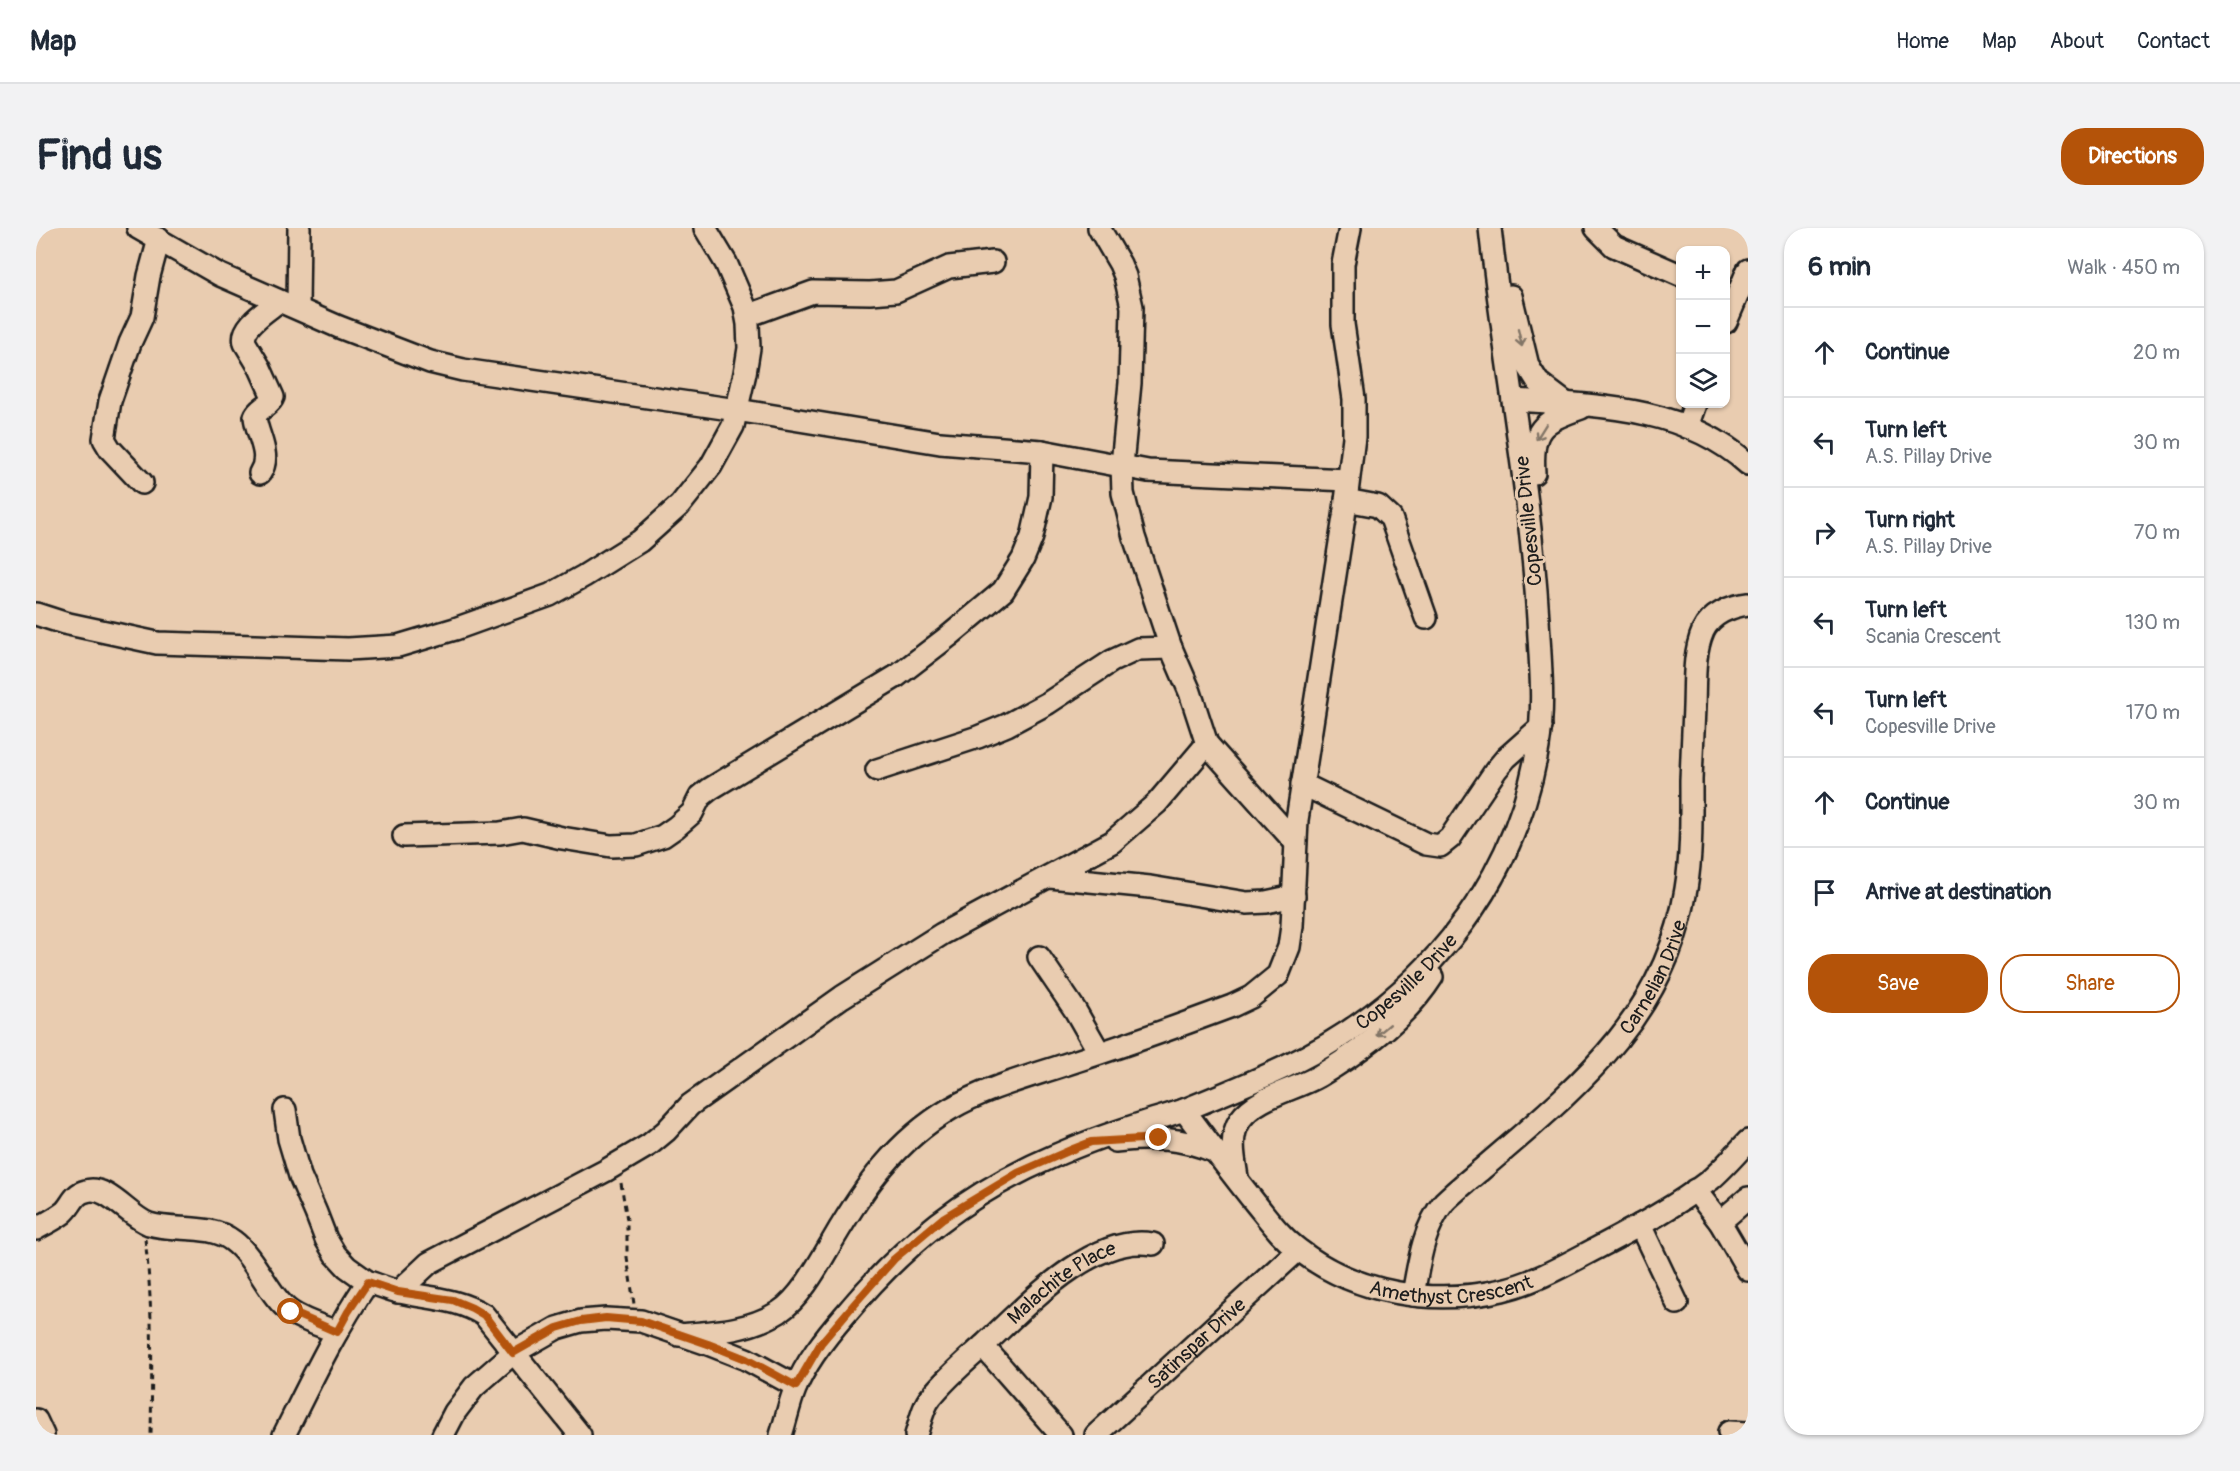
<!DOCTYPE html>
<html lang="en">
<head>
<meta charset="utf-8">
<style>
	body { margin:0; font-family:Pangolin,sans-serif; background:#f2f2f3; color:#1f2937 }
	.controls { position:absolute; right:18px; top:18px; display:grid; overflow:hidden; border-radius:12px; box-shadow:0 2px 4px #0004 }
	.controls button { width:54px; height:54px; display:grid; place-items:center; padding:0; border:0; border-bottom:2px solid #e0e1e3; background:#fff; color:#1f2937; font:30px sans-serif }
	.stop { position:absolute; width:18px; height:18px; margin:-14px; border:4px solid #b45309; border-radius:50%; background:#fff }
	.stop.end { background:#b45309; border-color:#fff; box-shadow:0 2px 6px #0008 }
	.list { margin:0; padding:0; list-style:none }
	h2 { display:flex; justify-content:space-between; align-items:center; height:78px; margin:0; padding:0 24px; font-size:26px }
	h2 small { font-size:20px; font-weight:400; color:#747a83 }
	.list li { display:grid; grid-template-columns:39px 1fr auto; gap:18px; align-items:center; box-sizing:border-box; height:90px; padding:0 24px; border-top:2px solid #e0e1e3 }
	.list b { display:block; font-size:22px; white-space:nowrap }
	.list p { margin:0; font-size:20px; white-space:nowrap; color:#747a83 }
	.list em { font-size:20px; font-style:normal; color:#747a83 }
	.actions { display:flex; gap:12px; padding:18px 24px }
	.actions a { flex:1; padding:14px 0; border:2px solid #b45309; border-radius:24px; text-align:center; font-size:21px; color:#b45309 }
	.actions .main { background:#b45309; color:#fff }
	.icon { flex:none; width:33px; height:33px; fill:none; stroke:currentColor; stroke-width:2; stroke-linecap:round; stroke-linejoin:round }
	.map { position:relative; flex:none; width:1712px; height:1207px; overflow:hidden; border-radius:24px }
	header { display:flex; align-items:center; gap:36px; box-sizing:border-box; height:84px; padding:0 30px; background:#fff; border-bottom:2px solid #e0e1e3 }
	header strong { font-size:28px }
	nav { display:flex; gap:33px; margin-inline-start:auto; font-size:21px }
	.intro { display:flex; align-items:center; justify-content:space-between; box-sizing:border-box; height:144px; padding:0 36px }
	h1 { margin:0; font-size:42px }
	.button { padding:15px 27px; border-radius:24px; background:#b45309; color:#fff; font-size:21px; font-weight:700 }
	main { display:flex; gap:36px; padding:0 36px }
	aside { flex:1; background:#fff; border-radius:24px; box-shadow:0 2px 4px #0004 }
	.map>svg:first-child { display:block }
</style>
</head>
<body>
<header>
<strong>Map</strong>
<nav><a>Home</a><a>Map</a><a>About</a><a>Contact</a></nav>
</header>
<div class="intro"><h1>Find us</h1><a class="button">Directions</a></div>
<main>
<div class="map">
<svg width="1712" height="1207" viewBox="0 0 1712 1207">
	<rect width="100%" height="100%" fill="#e9ccb0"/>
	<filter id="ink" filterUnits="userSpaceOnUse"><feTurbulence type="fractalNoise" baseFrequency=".0167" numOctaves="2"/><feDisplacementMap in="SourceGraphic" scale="12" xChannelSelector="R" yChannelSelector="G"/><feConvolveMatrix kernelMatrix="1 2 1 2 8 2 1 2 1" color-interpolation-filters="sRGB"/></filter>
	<g filter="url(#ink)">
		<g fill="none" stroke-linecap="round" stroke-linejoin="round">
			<g stroke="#1c1c1c" stroke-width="26">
				<g id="minor">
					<path d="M102,0L184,47L303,99L394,134L427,142L701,182L904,215L1006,223L1112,243L1312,252"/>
					<path d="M1063,0L1084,36L1089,48L1096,79L1094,155L1086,237L1087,265L1098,309L1135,420L1154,464L1171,516L1259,614"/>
					<path d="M1560,0L1578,18L1644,47"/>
					<path d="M1475,68L1492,138L1502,154L1531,176"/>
					<path d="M262,80L263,0"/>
					<path d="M711,88L777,64L834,65L860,63L913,39L957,34"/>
					<path d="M1690,94L1712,42"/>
					<path d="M1477,172C1559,177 1648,178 1712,236"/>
					<path d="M1651,199L1659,176"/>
					<path d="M224,245C236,227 221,208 219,189C222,180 234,178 237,169L224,140L209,115C204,98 231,83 243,73"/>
					<path d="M1498,245C1495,201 1505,194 1545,180"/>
					<path d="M106,255L74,221L68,211L74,173L94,115L106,89L113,48L123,11"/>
					<path d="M1310,272L1342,278L1355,290L1390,390"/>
					<path d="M0,386L28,395L121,415L312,421L362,418L419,401L514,367L548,348L604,313L644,277L675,238L697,198L709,145L713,120L712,96L709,79L690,35L669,0"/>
					<path d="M841,542L942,509L971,497L1012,475L1076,433L1102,421L1135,420"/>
					<path d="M1266,556L1390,616L1404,618L1414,610L1460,542L1470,530L1505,499"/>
					<path d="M368,608L464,605L487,601L526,610L575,618L600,617L627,608L640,599L656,585L664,569L674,561L861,448L913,408L967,363L987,331L996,309L1005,269L1006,223"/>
					<path d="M1014,649L1114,659L1211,675L1230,674L1258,668"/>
					<path d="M1003,729L1039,782L1063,824"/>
					<path d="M249,882L253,911L264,948L280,985L290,1011L299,1026L311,1039L332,1054"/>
					<path id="s1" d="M1148,882C1172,914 1195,945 1220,976C1233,992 1246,1010 1263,1022C1320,1066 1397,1078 1466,1062C1501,1054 1534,1034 1565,1018C1603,998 1640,978 1674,952C1687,941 1700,926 1712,913"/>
					<path d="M1079,913C1118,909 1144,909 1180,924"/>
					<path d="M1201,949C1198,930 1193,909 1204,892C1221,868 1259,862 1283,848C1325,823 1370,790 1396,749"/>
					<path d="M1659,962L1684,994L1712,1042"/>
					<path d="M1684,994L1712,970"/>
					<path d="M1604,997L1641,1075"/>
					<path d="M0,1001C9,996 19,991 27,985C36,978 37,966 50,963C71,956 93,989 113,996C139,1004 174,995 197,1013C220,1030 233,1069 255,1084C268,1093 286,1098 301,1104"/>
					<path d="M362,1064L393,1035L569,943L613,917L630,903L654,877L806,769L906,706L1076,614L1121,575L1171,516"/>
					<path id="s2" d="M1377,1067C1383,1034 1387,1001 1408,974C1420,962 1433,952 1446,941C1539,861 1630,790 1650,661C1656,625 1655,588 1655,552C1656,528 1657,503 1658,479C1659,455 1657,426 1667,403C1675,386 1695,378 1712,376"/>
					<path d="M642,1107C678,1104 712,1103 743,1084C765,1070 784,1034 797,1012C828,959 860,913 914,881C950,860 989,850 1028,837C1084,819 1140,799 1196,778L1215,769L1242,747L1253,719L1256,698L1261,592L1308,289L1318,209V171L1307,96V36L1314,0"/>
					<path d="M947,1118L1025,1207"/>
					<path d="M0,1192L7,1207"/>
					<path d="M1693,1204L1712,1205"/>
					<path d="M248,1207C274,1155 299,1102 332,1054C343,1057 353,1062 364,1064C395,1071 420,1070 448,1087L544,1207"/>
					<path d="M407,1207L419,1184L438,1159L477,1125L521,1100L545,1093L570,1091L605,1093L672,1116L710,1131L760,1158"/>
					<path id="s3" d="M745,1207C750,1192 753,1176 759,1161C770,1134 789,1110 808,1088C868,1016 930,966 1016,929C1045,916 1076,905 1107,895C1122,890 1138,886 1153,880C1185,867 1217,854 1249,839C1380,777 1477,664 1502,519C1509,476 1504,433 1502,391C1494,259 1468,131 1454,0"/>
					<path id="s4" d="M880,1207C884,1195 887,1178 895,1169C911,1149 929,1134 948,1117C989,1079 1056,1005 1117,1016"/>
					<path id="s5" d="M1060,1207L1262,1022"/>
				</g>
			</g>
			<path stroke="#1c1c1c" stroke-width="3" stroke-dasharray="6 4.5" stroke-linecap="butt" d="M585,955L591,992V1029L598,1076
				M109,1011C117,1076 116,1142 115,1207"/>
			<use href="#minor" stroke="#e9ccb0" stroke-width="21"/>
		</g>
		<defs><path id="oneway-shaft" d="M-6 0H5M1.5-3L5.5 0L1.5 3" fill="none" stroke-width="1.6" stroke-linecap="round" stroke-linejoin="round" transform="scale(1.5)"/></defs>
		<g stroke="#827466">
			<use href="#oneway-shaft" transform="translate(1484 110) rotate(77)"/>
			<use href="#oneway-shaft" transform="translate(1505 204) rotate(122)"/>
			<use href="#oneway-shaft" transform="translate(1347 802) rotate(140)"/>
		</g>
	</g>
	<g fill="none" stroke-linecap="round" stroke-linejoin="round" filter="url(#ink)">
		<path stroke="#b45309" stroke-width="8" d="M255,1084L301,1104L312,1084L332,1054L362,1064L417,1072L436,1080L448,1087L477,1125L521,1100L545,1093L570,1090L605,1093L672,1116L710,1131L760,1158L785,1115L820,1074L858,1031L907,990L982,945L1037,921L1055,914L1123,910"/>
	</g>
	<g text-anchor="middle" stroke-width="6" stroke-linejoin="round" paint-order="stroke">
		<g font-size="20" fill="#1c1c1c" stroke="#e9ccb0">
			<text transform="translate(1492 293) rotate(-96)" y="7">Copesville Drive</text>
			<text dy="7" stroke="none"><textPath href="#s2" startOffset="410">Carnelian Drive</textPath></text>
			<text dy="7" stroke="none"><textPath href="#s3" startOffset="800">Copesville Drive</textPath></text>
			<text dy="7" stroke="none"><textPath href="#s1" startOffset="344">Amethyst Crescent</textPath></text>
			<text dy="7" stroke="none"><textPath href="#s4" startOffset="216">Malachite Place</textPath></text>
			<text dy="7" stroke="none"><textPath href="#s5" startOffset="136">Satinspar Drive</textPath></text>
		</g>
	</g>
</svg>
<div class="controls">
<button>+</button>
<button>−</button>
<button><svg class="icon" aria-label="layers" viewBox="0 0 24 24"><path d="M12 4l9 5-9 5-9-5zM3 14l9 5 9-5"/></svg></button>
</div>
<div class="stop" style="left:255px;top:1084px"></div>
<div class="stop end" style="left:1123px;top:910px"></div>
</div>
<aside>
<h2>6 min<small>Walk · 450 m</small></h2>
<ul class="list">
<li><svg class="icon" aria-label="ahead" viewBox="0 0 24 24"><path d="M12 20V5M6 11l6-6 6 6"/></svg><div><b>Continue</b></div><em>20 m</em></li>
<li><svg class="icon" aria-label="left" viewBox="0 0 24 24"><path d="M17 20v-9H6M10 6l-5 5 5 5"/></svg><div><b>Turn left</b><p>A.S. Pillay Drive</p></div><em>30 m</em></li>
<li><svg class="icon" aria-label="right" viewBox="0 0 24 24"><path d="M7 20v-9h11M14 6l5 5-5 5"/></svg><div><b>Turn right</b><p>A.S. Pillay Drive</p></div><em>70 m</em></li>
<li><svg class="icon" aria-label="left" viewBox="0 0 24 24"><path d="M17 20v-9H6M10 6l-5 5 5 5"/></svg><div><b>Turn left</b><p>Scania Crescent</p></div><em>130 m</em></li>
<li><svg class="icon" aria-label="left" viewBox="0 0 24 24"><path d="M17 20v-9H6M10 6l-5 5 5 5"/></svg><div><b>Turn left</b><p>Copesville Drive</p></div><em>170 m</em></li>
<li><svg class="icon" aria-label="ahead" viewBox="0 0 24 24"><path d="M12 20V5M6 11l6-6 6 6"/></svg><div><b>Continue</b></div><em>30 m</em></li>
<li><svg class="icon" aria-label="arrive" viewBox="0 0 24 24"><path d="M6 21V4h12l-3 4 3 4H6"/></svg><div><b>Arrive at destination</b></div></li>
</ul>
<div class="actions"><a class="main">Save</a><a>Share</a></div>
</aside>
</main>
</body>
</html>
